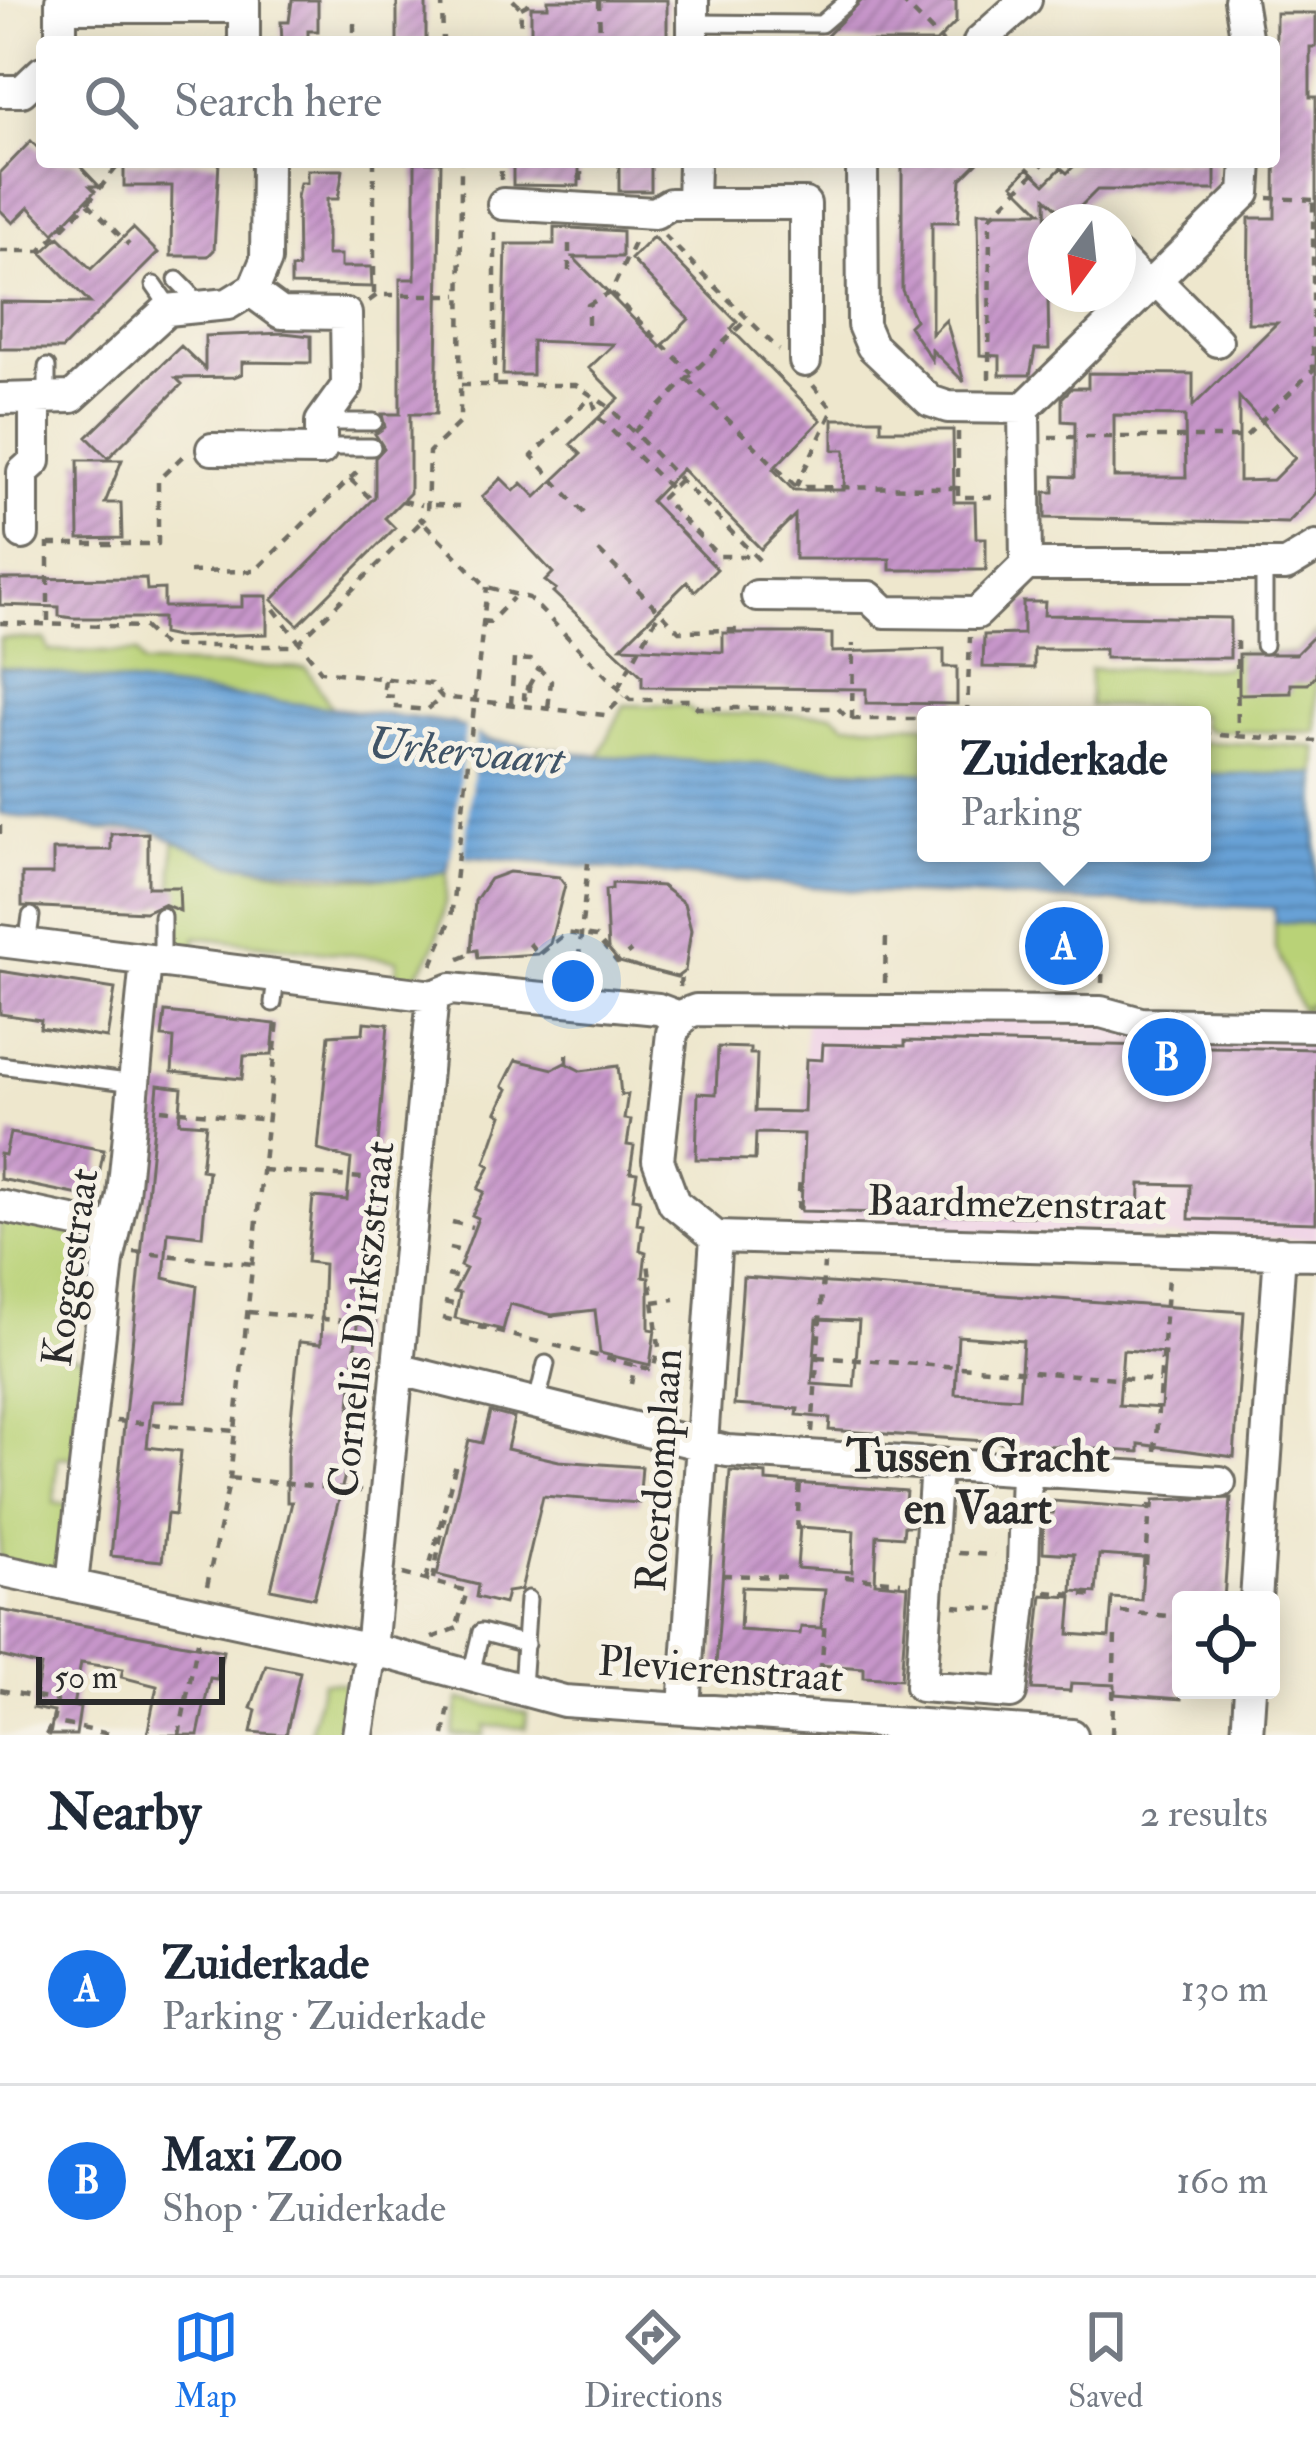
<!DOCTYPE html>
<html lang="en">
<head>
<meta charset="utf-8">
<style>
	body { margin:0; font-family:"IM FELL Double Pica",serif; background:#f6f6f7; color:#1f2937 }
	.controls { position:absolute; right:36px; bottom:36px; display:grid; overflow:hidden; border-radius:12px; box-shadow:0 6px 30px #0003 }
	.controls button { width:108px; height:108px; display:grid; place-items:center; padding:0; border:0; border-bottom:3px solid #e0e1e3; background:#fff; color:#1f2937; font:60px sans-serif }
	.compass { position:absolute; left:1028px; top:204px; width:108px; height:108px; border-radius:50%; background:#fff; box-shadow:0 6px 30px #0003; rotate:195deg }
	.scale { position:absolute; left:36px; bottom:30px; width:189px; box-sizing:border-box; padding-left:12px; border:6px solid #2b2b2b; border-top:0; font-size:33px; line-height:42px; white-space:nowrap; color:#2b2b2b; -webkit-text-stroke:9px #f7f3e8; paint-order:stroke }
	.you { position:absolute; left:573px; top:981px; width:42px; height:42px; margin:-30px; border:9px solid #fff; border-radius:50%; background:#1a73e8; box-shadow:0 0 0 18px #1a73e833 }
	.badge { display:grid; place-items:center; width:78px; height:78px; border-radius:50%; background:#1a73e8; color:#fff; font-size:39px; font-weight:700 }
	.pin { position:absolute; translate:-50% -50%; border:6px solid #fff; box-shadow:0 3px 12px #0006 }
	.popup { position:absolute; left:917px; top:706px; width:294px; height:156px; box-sizing:border-box; display:grid; place-content:center; border-radius:12px; background:#fff; filter:drop-shadow(0 3px 9px #0005); font-size:39px; white-space:nowrap; color:#747a83 }
	.popup b { font-size:45px; color:#1f2937 }
	.popup::after { content:''; position:absolute; left:50%; top:100%; margin-left:-24px; border:24px solid transparent; border-top-color:#fff }
	.list { margin:0; padding:0; list-style:none }
	h2 { display:flex; justify-content:space-between; align-items:center; height:156px; margin:0; padding:0 48px; font-size:51px }
	h2 small { font-size:39px; font-weight:400; color:#747a83 }
	.list li { display:grid; grid-template-columns:78px 1fr auto; gap:36px; align-items:center; box-sizing:border-box; height:192px; padding:0 48px; border-top:3px solid #e0e1e3 }
	.list b { display:block; font-size:45px; white-space:nowrap }
	.list p { margin:0; font-size:39px; white-space:nowrap; color:#747a83 }
	.list em { font-size:39px; font-style:normal; color:#747a83 }
	.icon { flex:none; width:66px; height:66px; fill:none; stroke:currentColor; stroke-width:2; stroke-linecap:round; stroke-linejoin:round }
	.map { position:relative; flex:none; width:1316px; height:1735px; overflow:hidden }
	.search { position:absolute; background:#fff; box-shadow:0 6px 30px #0003; left:36px; right:36px; top:36px; height:132px; display:flex; align-items:center; gap:30px; box-sizing:border-box; padding:0 42px; border-radius:12px; color:#747a83; font-size:45px }
	.sheet { height:540px; background:#fff }
	nav { display:flex; justify-content:space-around; align-items:center; box-sizing:border-box; height:168px; border-top:3px solid #e0e1e3; background:#fff; font-size:33px; color:#747a83 }
	nav a { display:grid; justify-items:center; gap:6px }
	nav .on { color:#1a73e8 }
	.map>svg:first-child { display:block }
</style>
</head>
<body>
<div class="map">
<svg width="1316" height="1735" viewBox="0 0 1316 1735">
	<defs>
		<pattern id="water-rules" width="6" height="5" patternUnits="userSpaceOnUse" patternTransform="scale(3)"><rect width="6" height="5" fill="#67a1d6"/><path d="M0 2.5h6" fill="none" stroke="#5583ae"/></pattern>
		<pattern id="building-hatch" width="6" height="6" patternUnits="userSpaceOnUse" patternTransform="scale(3)"><rect width="6" height="6" fill="#c796ca"/><path d="M-1 1l2-2M0 6l6-6M5 7l2-2" fill="none" stroke="#a27ba4"/></pattern>
	</defs>
	<rect width="100%" height="100%" fill="#f7f3e8"/>
	<filter id="ink" filterUnits="userSpaceOnUse"><feTurbulence type="fractalNoise" baseFrequency=".00833" numOctaves="2"/><feDisplacementMap in="SourceGraphic" scale="24" xChannelSelector="R" yChannelSelector="G"/><feConvolveMatrix kernelMatrix="1 2 1 2 8 2 1 2 1" color-interpolation-filters="sRGB"/></filter>
	<filter id="wash" filterUnits="userSpaceOnUse"><feTurbulence type="fractalNoise" baseFrequency=".004" numOctaves="4" result="noise"/><feDisplacementMap in="SourceGraphic" scale="48" xChannelSelector="R" yChannelSelector="G"/><feGaussianBlur stdDeviation="2.7" result="paint"/><feColorMatrix in="noise" values="0 0 0 0 0 0 0 0 0 0 0 0 0 0 0 0 0 1.4 0 .05"/><feComposite in="paint" operator="in"/></filter>
	<g filter="url(#wash)">
		<rect width="100%" height="100%" fill="#eee7cd"/>
		<path fill="#efd0e6" d="M806,1009L1316,1027V1240L800,1229Z"/>
		<path fill="#b9d277" stroke="#727e51" stroke-width="3" d="M1316,633V732L1211,731L1202,726V715H1190L1181,707L1090,706V669L1226,668L1238,651L1295,654Z
			M0,638L45,640L49,651L137,653L143,664L306,668L334,711L0,667Z
			M624,705L686,706L696,714H833L845,724L926,725V773L599,756Z
			M1202,742L1316,747V774H1202Z
			M174,839C242,878 370,886 447,871C447,906 440,957 410,979L396,977L397,960L196,937L193,955H186L171,937Z
			M1275,922L1316,924V1003L1305,1007L1311,1014L1304,1017L1275,946Z
			M0,1216L93,1238L98,1248L95,1302H74L69,1356L89,1359L79,1458L58,1457L54,1503L75,1506L59,1567L49,1570L0,1561Z
			M322,1682L349,1684L340,1735H310Z
			M459,1699L527,1713L526,1728L485,1726L484,1735H453Z"/>
		<path fill="url(#water-rules)" stroke="#496680" stroke-width="3" d="M0,667L453,723L489,740L599,756L926,773V853H1202V774H1316V924L1275,922L1274,908L882,893L452,855L447,871L406,879L228,864L150,830H103L0,814Z"/>
		<path fill="#eee7cd" d="M466,723L477,728L464,856L449,876Z"/>
		<g id="blocks">
			<path fill="url(#building-hatch)" fill-rule="evenodd" d="M292,0H318V31H308V42H282L281,22H289Z
				M426,0V41L397,42V1Z
				M548,0H667V42H531V7H548Z
				M862,0H956V22L936,42H821Z
				M1276,13H1316V47H1310V97H1316V493L1288,523L1045,518V492H1054V476L1075,477V422L1062,421V398L1072,388H1088V373L1193,374V406L1277,323H1248L1249,218H1275ZM1239,397L1295,458L1273,480L1239,481ZM1114,415L1185,416L1186,477H1114Z
				M31,141L42,152V162H76L99,186H90L95,191L54,233L29,207L13,223L0,210V173Z
				M219,162L214,250L208,256H171L172,186H124V163Z
				M415,162H441L436,414H410V493L385,518L395,528L298,625L272,600L375,497V458L384,448L375,434L385,427L382,414H400V279H415Z
				M513,162L579,163V186L513,185Z
				M619,162H651V191H619Z
				M902,162H978L961,179L958,222H932V334L946,320L964,382L932,350V360L909,326L915,320L902,290Z
				M1078,162H1215V190H1097L1068,219L1046,198L1049,349H1035L1030,375H1000V356L980,355L978,212H1041L1013,184L1028,168L1045,184L1061,168L1067,173Z
				M307,170H343L338,199H327V255H341V267H371L372,287L291,285V268H298L297,197L300,183H307Z
				M554,227L622,231V257H573L661,347L689,319L631,259L653,237L737,322L731,329L821,420L773,469L793,490H844L845,450H833V419H881V430H953L954,502H975L976,538H986V570H890V559H795V515L761,549L682,469L651,501L717,569L695,591L687,582L621,647L723,652V633H806L832,634V652L944,649V667H957V704L866,703V689L642,687V676L553,592L556,589L545,581L553,573L482,497L501,478L514,491L522,483L536,497L581,454L571,444L619,398L589,368L614,344L532,341V375H503L506,244H554Z
				M133,228L158,253L62,349H0V302L90,303L42,253L59,237L91,269Z
				M284,333L311,336V363L242,362V374L234,377L176,378L182,384L108,458L87,437L181,346L205,369V336Z
				M78,460H122L105,503H121L122,538L79,539Z
				M146,578L147,590L164,589V607H242V596H267V634L176,637L162,634V618H72L59,616V607L0,605V579Z
				M1023,602H1045L1044,615L1230,618V658H1105V649H1034V668L983,667L984,635L1023,634Z
				M1316,634V675L1308,684H1291V693L1239,694V654H1296Z
				M148,833V887H179L180,911L163,904L145,912L22,906V874H53V850H111V834Z
				M509,872L559,877L565,885L550,944L538,954L478,958L477,950L471,951L475,901L490,879Z
				M612,883L662,886L684,903L691,930L685,971L677,977L619,962L608,949L605,890L612,889Z
				M0,971L115,989L107,1038L40,1028L41,1020L0,1014Z
				M165,1012L275,1024L272,1055L244,1056L242,1079L172,1072L174,1038L162,1037Z
				M364,1022L388,1024L369,1251L365,1289H360L344,1479L314,1598L271,1589L292,1502H287V1456L299,1342L321,1344L324,1264L307,1262L313,1197L347,1200L351,1159L318,1150L329,1035L363,1033Z
				M905,1041L1316,1049V1223L1189,1219L1190,1185L1140,1184L1139,1219L801,1211L804,1134L756,1133L755,1160L696,1159L698,1093L716,1094L718,1047L750,1048V1054H757L755,1111L804,1112L806,1059L822,1060L823,1044L905,1046Z
				M516,1060L553,1069L565,1063L581,1071L618,1066L621,1095L628,1094L624,1119L631,1120L627,1145L634,1146L630,1172L637,1173L633,1198L640,1199L637,1224L643,1225L640,1250L646,1252L643,1277L649,1278V1329L655,1330L650,1365L600,1353L595,1310L552,1315L510,1304L503,1330L455,1318L460,1293L454,1292L466,1269L460,1266L478,1218L472,1215L484,1192L478,1189L490,1166L485,1163L502,1115L497,1112L508,1089L503,1086Z
				M158,1085L182,1088L179,1122L206,1124L201,1170L208,1171L202,1236L168,1232L164,1278L197,1286L186,1401H152L147,1447L181,1451L175,1515L167,1514L162,1561L111,1556Z
				M10,1133L104,1150L94,1198L0,1179V1154L5,1155Z
				M743,1277L1244,1312L1234,1457L1139,1444V1452L829,1430L830,1418L797,1415L798,1409L734,1405ZM817,1319L859,1321L854,1387L812,1384ZM958,1336L1023,1341L1019,1398L955,1394ZM1123,1350L1165,1353L1161,1408L1119,1405Z
				M490,1412L514,1418L507,1449L559,1461L642,1467L639,1503L543,1496L521,1590L507,1592L504,1604L476,1597L478,1585L437,1575L469,1440L482,1443Z
				M730,1471L766,1474V1481L906,1491L905,1502L914,1503L912,1526H904L903,1537L877,1535L875,1583L908,1586L901,1679L864,1677V1668L820,1665L819,1674L716,1666ZM800,1527L854,1531L852,1572L797,1568ZM742,1587L825,1590L821,1628L801,1627L800,1634L740,1630Z
				M1231,1498L1224,1600H1181V1699L1115,1694V1685L1071,1683L1070,1691L1032,1689L1042,1595L1072,1597L1069,1634L1109,1637L1112,1598L1141,1600L1144,1558L1099,1555L1096,1593L1072,1591L1074,1554L1043,1552L1044,1512L1053,1513L1054,1501L1153,1509L1154,1500Z
				M0,1610L223,1651L217,1679L210,1678L198,1735H147L157,1686L121,1677L123,1669L81,1663L73,1706L80,1708L76,1735H50L54,1712L33,1708L41,1666L0,1656Z
				M266,1665L300,1672L286,1735L251,1732L256,1710L251,1708Z"/>
		</g>
	</g>
	<g filter="url(#ink)">
		<use href="#blocks" fill-opacity="0" stroke="#6f6d64" stroke-width="3"/>
		<g fill="none" stroke-linecap="round" stroke-linejoin="round">
			<g stroke="#6f6d64" stroke-width="21">
				<path id="lane" d="M693,23L821,24L849,0
					M177,280L189,292V305
					M154,285L170,308
					M47,399V367
					M323,422H374
					M321,447H372
					M1264,645V565
					M162,916V963
					M27,945L31,916
					M273,1003L276,977
					M0,1065L134,1083
					M537,1402L546,1364
					M471,1674L481,1632L526,1644
					M522,1687L528,1599"/>
			</g>
			<g stroke="#6f6d64" stroke-width="36">
				<path id="street" d="M61,0V42
					M244,0V42
					M1240,0L1247,42
					M61,7H244
					M693,42V0
					M979,42L1026,0
					M0,91H22L42,72
					M862,162L863,325L872,346L930,401L948,407L1024,408
					M503,204L655,213L670,204H805V361
					M693,204L694,162
					M1118,257L1148,288
					M1156,280L1217,341
					M0,399L72,397L167,310L228,304L254,288L266,260L267,162
					M212,449L321,450V422L347,386L346,314L281,313L251,291
					M23,534V472L35,461V399
					M1026,565L1024,408L1245,193L1247,162
					M1026,565H1286L1316,547
					M757,596L869,597L885,612L977,613L1026,565
					M0,941L433,996L451,989L658,1009L682,1018
					M1316,1026L1141,1023L1101,1012L696,1010L685,1014L672,1033L658,1160L674,1203L716,1237L1316,1254
					M0,1206L115,1230
					M397,1369L727,1451L1220,1482
					M936,1466L921,1686L1011,1693L1022,1595L1026,1472
					M0,1570L390,1654L564,1701L1072,1735
					M72,1584L108,1261L123,1195L146,961
					M1256,1600L1280,1252
					M684,1708L716,1237
					M358,1735L371,1650L433,996
					M1247,1735L1250,1690"/>
			</g>
			<path stroke="#6f6d64" stroke-width="4.5" stroke-dasharray="9 9" stroke-linecap="butt" d="M442,0L443,42
				M513,0L521,8L520,42
				M599,0L600,42
				M901,0L943,42
				M521,8L536,0
				M354,23V42
				M813,162V179
				M501,180V162
				M581,181V164
				M1268,198L1316,200
				M88,203L121,162
				M664,235L779,350
				M0,251H40L88,203L129,245
				M569,271V238
				M611,293L692,374
				M374,294V162
				M369,301L377,295H458
				M588,324V305L611,292L635,241
				M687,379L796,487L958,488
				M989,379L990,217L1045,162
				M461,385H576L609,407L765,566
				M495,385V228
				M593,401L598,417L671,489
				M634,432L747,319
				M958,432V497H996
				M1049,437H1245L1313,370V200
				M350,479L372,500
				M680,480L662,498L719,556H756
				M796,487L833,410L812,384
				M402,501L422,505
				M434,505L460,506
				M584,513L532,456L590,398
				M419,517L422,521L427,516L429,452L460,422L461,162
				M49,544H158V480L185,454
				M599,551L679,631L741,630
				M190,572L255,571L362,467
				M274,609L321,671L431,684L442,697L605,715L624,696
				M48,621V543
				M482,621L490,622L513,598
				M0,623L144,627L164,646H295L422,521L487,587L529,598L630,700H689L698,708H838L848,719H926
				M1237,641L1238,738
				M385,680L383,696L396,697V707L427,710L442,697
				M525,687L530,688L529,699L524,698Z
				M528,687L539,668
				M618,688L660,611
				M511,704L514,659L531,660L551,681L548,709
				M967,715L970,637
				M969,715H1181
				M852,719L853,644
				M1202,734L1316,741
				M0,825V842
				M529,943L539,955L566,933L596,937L617,962L631,951
				M459,959L473,953
				M432,965L451,919L487,587
				M577,977L588,863
				M885,983L886,935
				M1102,983L1103,947
				M680,987L681,973
				M567,1063V1048
				M161,1109L268,1120
				M263,1170L386,1180
				M798,1210L800,1175
				M452,1222L472,1227
				M449,1248L466,1252
				M134,1252L253,1264
				M447,1275L460,1278
				M444,1302L457,1305
				M653,1302L675,1299
				M248,1312L378,1324
				M443,1318L543,1343
				M552,1318V1315
				M554,1345L653,1370L659,1347L648,1263
				M817,1357L1160,1381
				M631,1384L635,1365
				M116,1421L235,1431
				M812,1432L824,1264
				M1155,1451L1168,1277
				M230,1478L361,1491
				M797,1530L800,1480
				M958,1553L994,1555
				M1146,1565L1150,1504
				M403,1574L467,1591L457,1626
				M722,1575L785,1577
				M845,1577L901,1582
				M433,1579L446,1509
				M426,1580L456,1464
				M207,1586L230,1478L278,1020
				M1046,1592L1099,1596
				M954,1606L996,1609
				M1121,1612L1181,1617
				M432,1638L460,1627
				M0,1690L57,1701L53,1722L114,1735
				M820,1690L825,1618
				M46,1735L53,1722
				M179,1735L198,1641
				M444,1735L450,1700
				M1112,1735L1115,1635"/>
			<use href="#lane" stroke="#fff" stroke-width="15"/>
			<use href="#street" stroke="#fff" stroke-width="30"/>
		</g>
	</g>
	<g text-anchor="middle" stroke-width="10" stroke-linejoin="round" paint-order="stroke">
		<g font-size="42" fill="#2b2b2b" stroke="#f7f3e8">
			<text transform="translate(1017 1202) rotate(1)" y="15">Baardmezenstraat</text>
			<text transform="translate(69 1267) rotate(-82)" y="15">Koggestraat</text>
			<text transform="translate(360 1319) rotate(-84)" y="15">Cornelis Dirkszstraat</text>
			<text transform="translate(658 1470) rotate(-86)" y="15">Roerdomplaan</text>
			<text transform="translate(721 1668) rotate(4)" y="15">Plevierenstraat</text>
		</g>
		<g font-size="45" font-style="italic" fill="#405467" stroke="#f7f3e8">
			<text transform="translate(466 750) rotate(5)" y="16">Urkervaart</text>
		</g>
		<g font-size="45" font-weight="bold" fill="#2b2b2b" stroke="#f7f3e8">
			<text x="978" y="1471">Tussen Gracht<tspan x="978" dy="52">en Vaart</tspan></text>
		</g>
	</g>
</svg>
<div class="controls">
<button><svg class="icon" aria-label="locate" viewBox="0 0 24 24"><circle cx="12" cy="12" r="6"/><path d="M12 2v4M12 18v4M2 12h4M18 12h4"/></svg></button>
</div>
<svg class="compass" viewBox="-18 -18 36 36"><path d="M0-13l5 13h-10z" fill="#e53935"/><path d="M0 13l5-13h-10z" fill="#747a83"/></svg>
<div class="scale">50 m</div>
<div class="you"></div>
<div class="pin badge" style="left:1064px;top:946px">A</div>
<div class="popup"><b>Zuiderkade</b>Parking</div>
<div class="pin badge" style="left:1167px;top:1057px">B</div>
<div class="search"><svg class="icon" aria-label="search" viewBox="0 0 24 24"><circle cx="10" cy="10" r="6"/><path d="M15 15l6 6"/></svg>Search here</div>
</div>
<section class="sheet">
<h2>Nearby<small>2 results</small></h2>
<ul class="list">
<li><span class="badge">A</span><div><b>Zuiderkade</b><p>Parking · Zuiderkade</p></div><em>130 m</em></li>
<li><span class="badge">B</span><div><b>Maxi Zoo</b><p>Shop · Zuiderkade</p></div><em>160 m</em></li>
</ul>
</section>
<nav>
<a class="on"><svg class="icon" aria-label="map" viewBox="0 0 24 24"><path d="M3 6l6-2 6 2 6-2v14l-6 2-6-2-6 2zM9 4v14M15 6v14"/></svg>Map</a>
<a><svg class="icon" aria-label="directions" viewBox="0 0 24 24"><path d="M12 3l9 9-9 9-9-9zM9 14v-3h6M13 9l2 2-2 2"/></svg>Directions</a>
<a><svg class="icon" aria-label="saved" viewBox="0 0 24 24"><path d="M7 4h10v16l-5-4-5 4z"/></svg>Saved</a>
</nav>
</body>
</html>
